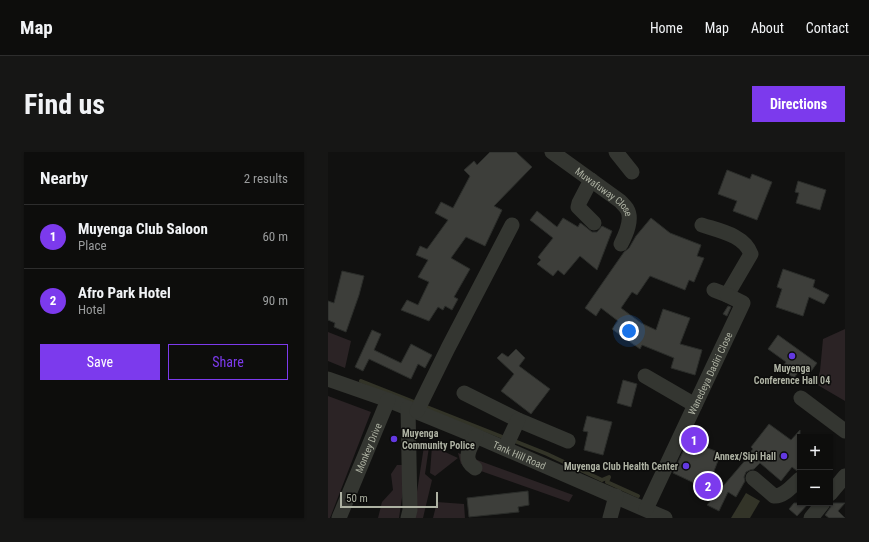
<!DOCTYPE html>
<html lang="en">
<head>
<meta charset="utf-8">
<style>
	body { margin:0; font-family:"Roboto Condensed",sans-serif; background:#161615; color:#f1f3f6 }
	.controls { position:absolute; right:12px; bottom:12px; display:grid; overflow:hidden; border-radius:0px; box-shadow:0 1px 3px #0004 }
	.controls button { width:36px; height:36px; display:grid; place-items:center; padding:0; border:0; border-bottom:1px solid #2d2d2d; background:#0d0d0c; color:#f1f3f6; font:20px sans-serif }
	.scale { position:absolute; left:12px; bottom:10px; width:98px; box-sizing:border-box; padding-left:4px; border:2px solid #adb1a2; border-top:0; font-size:11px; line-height:14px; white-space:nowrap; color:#adb1a2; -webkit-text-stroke:3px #0c0c0b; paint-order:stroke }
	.you { position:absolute; left:301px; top:179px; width:14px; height:14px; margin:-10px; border:3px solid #fff; border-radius:50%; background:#1a73e8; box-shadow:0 0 0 6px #1a73e833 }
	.badge { display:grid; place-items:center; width:26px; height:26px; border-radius:50%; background:#7c3aed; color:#fff; font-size:13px; font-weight:700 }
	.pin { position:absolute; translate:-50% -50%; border:2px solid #fff; box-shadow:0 1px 4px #0006 }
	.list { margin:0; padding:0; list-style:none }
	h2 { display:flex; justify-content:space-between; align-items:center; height:52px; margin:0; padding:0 16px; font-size:17px }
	h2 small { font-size:13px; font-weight:400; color:#9a9c9d }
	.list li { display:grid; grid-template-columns:26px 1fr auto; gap:12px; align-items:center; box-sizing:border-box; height:64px; padding:0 16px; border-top:1px solid #2d2d2d }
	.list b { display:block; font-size:15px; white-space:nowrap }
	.list p { margin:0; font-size:13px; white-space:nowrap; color:#9a9c9d }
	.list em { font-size:13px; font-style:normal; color:#9a9c9d }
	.actions { display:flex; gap:8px; padding:12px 16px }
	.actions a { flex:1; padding:9px 0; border:1px solid #7c3aed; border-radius:0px; text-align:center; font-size:14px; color:#7c3aed }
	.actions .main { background:#7c3aed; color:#fff }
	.map { position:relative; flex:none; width:517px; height:366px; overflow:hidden; border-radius:0px }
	header { display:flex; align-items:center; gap:24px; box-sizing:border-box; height:56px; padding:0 20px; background:#0d0d0c; border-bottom:1px solid #2d2d2d }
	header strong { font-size:19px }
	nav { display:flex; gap:22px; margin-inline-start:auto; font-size:14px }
	.intro { display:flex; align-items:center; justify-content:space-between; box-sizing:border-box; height:96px; padding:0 24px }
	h1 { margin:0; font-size:28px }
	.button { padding:10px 18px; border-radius:0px; background:#7c3aed; color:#fff; font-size:14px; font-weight:700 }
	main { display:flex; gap:24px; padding:0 24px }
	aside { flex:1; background:#0d0d0c; border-radius:0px; box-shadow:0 1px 3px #0004 }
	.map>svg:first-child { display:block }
</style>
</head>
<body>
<header>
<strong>Map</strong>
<nav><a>Home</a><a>Map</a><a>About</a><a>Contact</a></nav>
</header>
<div class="intro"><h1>Find us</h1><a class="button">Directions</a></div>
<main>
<aside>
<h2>Nearby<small>2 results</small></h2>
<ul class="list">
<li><span class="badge">1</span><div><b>Muyenga Club Saloon</b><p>Place</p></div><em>60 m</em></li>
<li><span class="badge">2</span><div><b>Afro Park Hotel</b><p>Hotel</p></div><em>90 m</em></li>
</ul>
<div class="actions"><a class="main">Save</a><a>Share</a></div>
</aside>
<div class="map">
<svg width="517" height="366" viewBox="0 0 517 366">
	<rect width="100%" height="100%" fill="#111110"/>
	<path fill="#2b2325" d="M517,177V249L488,232L492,219L495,187Z
		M0,180L23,189L17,216L0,209Z
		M0,244L43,260L2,366H0Z
		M96,294L101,295L97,322L104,328L95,366H85Z
		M104,294L130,306L107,324L102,321Z
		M130,301L245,343L241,350L133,312Z
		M69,313H78L76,332L71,366H50L54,350L65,338L63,322Z
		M109,350L136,352L137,366H105Z"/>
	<path fill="#333428" d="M418,341L432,349L422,366H403Z"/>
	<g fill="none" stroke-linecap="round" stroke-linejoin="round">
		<path stroke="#333428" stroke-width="4" d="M33,229L177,286
			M184,288L219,302L274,328L281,325L279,330L310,344"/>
	</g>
	<path fill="#3d3e3a" stroke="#2b2d2a" d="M162,0H188L204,15L166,54L174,58L157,94L138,85L123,106L142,117L126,145L130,147L124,158L117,154L115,158L110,155L101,169L73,158L79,148L90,153L101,130L90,125L100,108L88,103L92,94L99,97L120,68L107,61L113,50L125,56L142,24L136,18L146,9L149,13Z
		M399,18L422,27L424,22L444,30L429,68L405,59L409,49L390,42Z
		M470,29L498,38L492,58L468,51L471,41L467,40Z
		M209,59L229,75L235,66L250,75L252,71L254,72L264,80H269L274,74L284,79L269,118L252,104L236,123L230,118L225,124L209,112L213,108L210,105L225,86L202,68Z
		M323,66L342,81L373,93L369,104L376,106L366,130L361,128L357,138L322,124L309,143L304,140L293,156L313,171L328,178L335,157L362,166L352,192L374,198L367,223L343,216L346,206L314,193L312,197L284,177L290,169L273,156L268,164L257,156L296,100L301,96L308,84Z
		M455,117L487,128L485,135L501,143L496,152L481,145L475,164L448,155L454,137L449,135Z
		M14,119L36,124L31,143L18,180L6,175L7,171L0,168V149L6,151Z
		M400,154L403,155L399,164L395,162Z
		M44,178L53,182L46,198L73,211L83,192L104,203L97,216L90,212L83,227L41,207L35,219L27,215Z
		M450,183L489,211L479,225L471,219L466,226L453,217L458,210L440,197Z
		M188,197L197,206L191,214L222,237L203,262L173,239L186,222L169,206L174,201L180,205Z
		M295,228L309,232L303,255L289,251Z
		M259,264L284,270L275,303L256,298L260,280L255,279Z
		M441,272L463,288L472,278V318L469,319L464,315L453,329L432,311L426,317L422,318L418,320L416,325L417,329L408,345L400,340L391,359L379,353L420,305L419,304L425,297L423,295Z
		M366,276L376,280L371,293L393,301L379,337L345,321Z
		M200,339L201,353L190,355L191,360L141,365L139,346Z
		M466,351H481L469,364L461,357Z
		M504,351H517L510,359L517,366H501L497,363L502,356Z"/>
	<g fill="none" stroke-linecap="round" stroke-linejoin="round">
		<g stroke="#343631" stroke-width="15">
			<path id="s1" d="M224,0L292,49C294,51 297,54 299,57C305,67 298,82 293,92"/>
			<path d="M288,0L304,20"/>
			<path d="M263,28L251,51L250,55L266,71"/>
			<path d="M374,73C392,79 416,83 423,102L399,143L386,138"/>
			<path d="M317,224L367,253"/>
			<path id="s2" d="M0,227L60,248L148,284L337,366"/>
			<path d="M136,241L190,268L240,289"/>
			<path d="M473,246L517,279"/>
			<path d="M80,256L82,358L80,366"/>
			<path d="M89,259L120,196L184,73"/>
			<path d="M177,296L190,268"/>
			<path d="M147,316C133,307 143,295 148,284"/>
			<path d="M425,326L446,344C456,345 465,333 472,327"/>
			<path d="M502,342L517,324"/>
			<path id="s3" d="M318,357L415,151L399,143"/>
			<path id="s4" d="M11,366L60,248"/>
			<path d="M282,366L288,344"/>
			<path d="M483,366L495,351"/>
		</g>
	</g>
	<g fill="#6339e1" stroke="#0c0c0b" stroke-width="1.5">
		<circle cx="464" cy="204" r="4"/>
		<circle cx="66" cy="287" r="4"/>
		<circle cx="456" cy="304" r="4"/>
		<circle cx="358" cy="314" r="4"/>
	</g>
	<g text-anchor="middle" stroke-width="3" stroke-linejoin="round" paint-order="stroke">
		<g font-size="10" fill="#adb1a2" stroke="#0c0c0b">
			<text dy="4" stroke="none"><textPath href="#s1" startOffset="66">Muwafuway Close</textPath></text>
			<text dy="4" stroke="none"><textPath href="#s3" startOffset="150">Wanedeya Dadiri Close</textPath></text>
			<text dy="4" stroke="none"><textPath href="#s4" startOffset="76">Monkey Drive</textPath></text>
			<text dy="4" stroke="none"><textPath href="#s2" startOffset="206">Tank Hill Road</textPath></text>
		</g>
		<g font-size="10" font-weight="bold" fill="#adb1a2" stroke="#0c0c0b" text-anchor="end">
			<text x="464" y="220" text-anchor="middle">Muyenga<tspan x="464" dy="12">Conference Hall 04</tspan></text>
			<text x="74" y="285" text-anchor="start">Muyenga<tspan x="74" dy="12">Community Police</tspan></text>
			<text x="448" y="308">Annex/Sipi Hall</text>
			<text x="350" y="318">Muyenga Club Health Center</text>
		</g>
	</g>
</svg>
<div class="controls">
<button>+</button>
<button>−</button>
</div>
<div class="scale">50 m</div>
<div class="you"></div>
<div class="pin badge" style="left:366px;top:288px">1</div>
<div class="pin badge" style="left:380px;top:334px">2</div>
</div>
</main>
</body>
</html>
